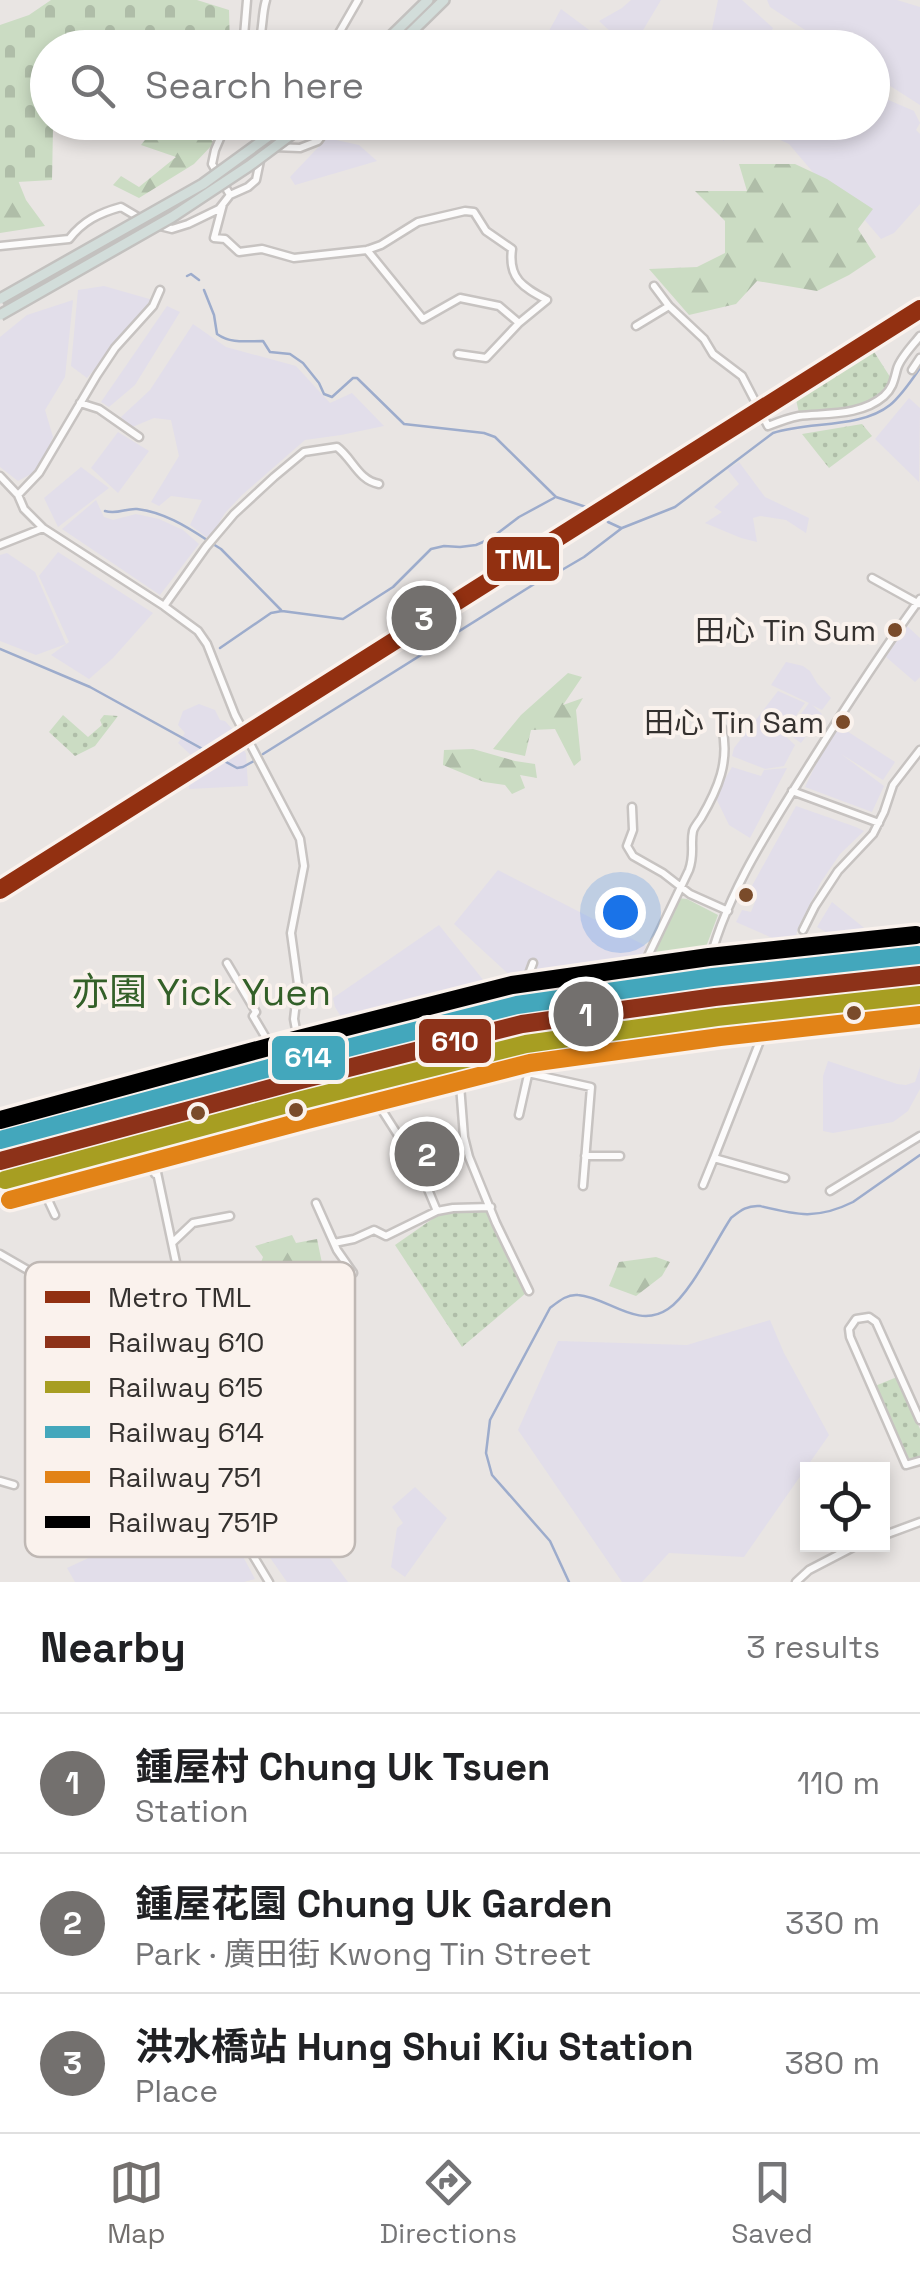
<!DOCTYPE html>
<html lang="en">
<head>
<meta charset="utf-8">
<style>
	body { margin:0; font-family:"Space Grotesk","Noto Sans SC",sans-serif; background:#f6f6f6; color:#202124 }
	.controls { position:absolute; right:30px; bottom:30px; display:grid; overflow:hidden; border-radius:0px; box-shadow:0 5px 15px #0003 }
	.controls button { width:90px; height:90px; display:grid; place-items:center; padding:0; border:0; border-bottom:2px solid #e0e0e0; background:#fff; color:#202124; font:50px sans-serif }
	.you { position:absolute; left:620px; top:912px; width:35px; height:35px; margin:-25px; border:8px solid #fff; border-radius:50%; background:#1a73e8; box-shadow:0 0 0 15px #1a73e833 }
	.badge { display:grid; place-items:center; width:65px; height:65px; border-radius:50%; background:#73706e; color:#fff; font-size:32px; font-weight:700 }
	.pin { position:absolute; translate:-50% -50%; border:5px solid #fff; box-shadow:0 2px 10px #0006 }
	.list { margin:0; padding:0; list-style:none }
	h2 { display:flex; justify-content:space-between; align-items:center; height:130px; margin:0; padding:0 40px; font-size:42px }
	h2 small { font-size:32px; font-weight:400; color:#757577 }
	.list li { display:grid; grid-template-columns:65px 1fr auto; gap:30px; align-items:center; box-sizing:border-box; height:140px; padding:0 40px; border-top:2px solid #e0e0e0 }
	.list b { display:block; font-size:38px; white-space:nowrap }
	.list p { margin:0; font-size:32px; white-space:nowrap; color:#757577 }
	.list em { font-size:32px; font-style:normal; color:#757577 }
	.icon { flex:none; width:55px; height:55px; fill:none; stroke:currentColor; stroke-width:2; stroke-linecap:round; stroke-linejoin:round }
	.map { position:relative; flex:none; width:920px; height:1582px; overflow:hidden }
	.search { position:absolute; background:#fff; box-shadow:0 5px 15px #0003; left:30px; right:30px; top:30px; height:110px; display:flex; align-items:center; gap:25px; box-sizing:border-box; padding:0 35px; border-radius:55px; color:#757577; font-size:38px }
	.sheet { height:550px; background:#fff }
	nav { display:flex; justify-content:space-around; align-items:center; box-sizing:border-box; height:140px; border-top:2px solid #e0e0e0; background:#fff; font-size:28px; color:#757577 }
	nav a { display:grid; justify-items:center; gap:5px }
	nav .on { color:#73706e }
	.map>svg:first-child { display:block }
</style>
</head>
<body>
<div class="map">
<svg width="920" height="1582" viewBox="0 0 920 1582">
	<defs>
		<pattern id="green-dots" width="8" height="8" patternUnits="userSpaceOnUse" patternTransform="scale(2.5)"><rect width="8" height="8" fill="#cbdcc3"/><path d="M2 2h.1M6 6h.1" fill="none" stroke="#afbda8" stroke-width="1.8" stroke-linecap="round"/></pattern>
		<pattern id="forest-firs" width="22" height="20" patternUnits="userSpaceOnUse" patternTransform="scale(2.5)"><rect width="22" height="20" fill="#cbdcc3"/><path d="M5 1l3.5 6h-7zM16 11l3.5 6h-7z" fill="#afbda8"/></pattern>
		<pattern id="cemetery-stones" width="16" height="16" patternUnits="userSpaceOnUse" patternTransform="scale(2.5)"><rect width="16" height="16" fill="#cbdcc3"/><path d="M2 7V4a2 2 0 0 1 4 0v3zM10 15v-3a2 2 0 0 1 4 0v3z" fill="#afbda8"/></pattern>
	</defs>
	<rect width="100%" height="100%" fill="#e9e5e3"/>
	<path fill="#e2deea" d="M631,0H661L633,47H627L599,21L622,8Z
		M718,0H742L773,28L764,47H717L709,44Z
		M767,0H897L920,7V105L873,75L872,48L831,47L770,7Z
		M561,9L612,47H562L545,38Z
		M877,95L914,111L920,123L916,130L920,134V204L894,233L881,239L863,218L845,210L789,144L765,133L740,131L723,141L724,123L872,122L873,98Z
		M327,138L359,145L377,161L295,185L290,177Z
		M104,286L153,300L87,378L71,366L78,290Z
		M73,300L65,377L45,410L53,437L40,469L18,481L0,467V337L27,315Z
		M167,306L180,312L135,385L109,407L101,402Z
		M193,324L226,347L296,366L330,403L352,393L384,426L341,435L305,440L242,495L225,513L209,539L190,525L202,500L171,496L159,506L151,502L179,456L171,420L154,418L130,428L121,417L150,390Z
		M909,398L920,408L919,482L875,439Z
		M118,432L149,451L118,493L91,468Z
		M739,462L765,497L809,518L806,533L786,520L760,516L753,518L757,542L741,538L705,523L722,512L714,507L739,484L727,469Z
		M81,467L109,488L58,527L44,498Z
		M96,500L104,517L113,520L136,514L159,519L183,530L199,544L160,595L62,529Z
		M58,552L153,613L113,658L89,679L51,655L69,642L39,576Z
		M7,553L35,572L66,644L36,655L0,641V555Z
		M907,626L920,638V677L915,682L886,657Z
		M786,662L803,666L810,671L817,683L831,698L822,710L812,705L822,714L801,743L787,733L809,703L771,685Z
		M778,691L805,703L783,734L795,745L784,766L765,769L732,756L734,748Z
		M199,704L215,710L220,720L225,721L234,731L246,754L248,786L189,789L192,756L178,743L185,733L178,725L183,711Z
		M839,726L895,762L883,780L841,754L884,786L872,812L805,787L826,743Z
		M732,767L761,776L764,770L787,768L750,838L729,825L715,796Z
		M796,806L856,827L864,831L840,854L821,882L798,928L793,947L736,922L742,910L751,912L757,897L748,893Z
		M498,870L646,946L630,987L566,990L544,1000L525,1004L529,983L517,982L454,924Z
		M832,902L894,952L896,963L883,965L817,927Z
		M439,925L501,1002L358,1045L335,1007L333,998Z
		M828,1061L897,1084L906,1085L915,1082L920,1067V1089L908,1111L893,1122L833,1133L823,1131V1076Z
		M770,1320L784,1353L829,1435L744,1557L669,1553L642,1582H622L518,1430L558,1341L687,1345Z
		M156,1476L195,1523L222,1517L255,1579L244,1582H75L67,1568L125,1541L123,1480Z
		M415,1487L447,1518L405,1577L391,1567L397,1528L403,1523L392,1507Z
		M285,1499L348,1582H287L250,1529Z"/>
	<path fill="url(#green-dots)" d="M871,347L892,380C870,411 834,410 799,413L795,395Z
		M862,424L872,436L829,468L802,434Z
		M63,715L88,737L102,725L100,720L104,715L118,716L95,746L75,756L49,732Z
		M488,1211L526,1293L462,1347L395,1245L441,1213Z
		M897,1377L920,1429V1457L912,1460L906,1457L875,1386Z"/>
	<path fill="url(#forest-firs)" d="M146,123H200L199,126L214,143L194,164L139,198L113,185L121,176L139,187L176,157L141,145L148,136Z
		M0,136L26,200L45,226L0,233Z
		M739,164H795L827,179L873,209L858,229L876,257L849,275L817,291L757,281L736,304L689,315L649,269L697,267L725,253V221L695,191H747Z
		M568,673L582,677L563,705L583,698L576,710L581,760L574,766L555,729L531,730L525,756L493,749L521,715Z
		M473,749L515,761L535,764L537,778L520,775L525,788L512,794L505,785L484,782L443,765L444,750Z
		M292,1235L296,1243L317,1239L322,1263L339,1296L299,1309L278,1298L259,1268L263,1257L255,1246Z
		M656,1257L670,1262L662,1276L636,1296L609,1286L619,1262Z"/>
	<path fill="url(#cemetery-stones)" d="M51,0H197L229,10L230,47L48,48V122L68,123L53,128L52,180L0,183V25L29,15Z"/>
	<path fill="#cbdcc3" d="M677,898L687,899L718,915L698,968L693,988L635,996L637,983Z"/>
	<g fill="none" stroke-linecap="round" stroke-linejoin="round">
		<path stroke="#9daccc" stroke-width="2.5" d="M187,276L191,274L199,280
			M204,290L214,315L217,334C231,344 246,341 263,341L270,352L290,354L303,363L319,383L324,394L332,397L353,378H357L404,424L484,433L495,437L556,497L598,511L608,522L621,528
			M105,511C117,515 126,508 137,509C163,512 186,526 207,540
			M213,544L221,549L281,610
			M220,648L271,613L282,611L343,619L393,587L431,549L444,546L460,547L476,545L490,539L519,517L554,498
			M0,649L90,687L237,768L243,767L254,761
			M263,754L539,581L555,574L584,557L622,528L675,507L773,433C808,421 860,429 890,405C902,395 911,381 920,368
			M569,1582L550,1541L492,1475L486,1453L490,1420L550,1308C559,1301 567,1294 578,1295C608,1297 637,1330 668,1309C690,1295 715,1242 731,1218C740,1211 747,1205 760,1206C797,1215 817,1220 853,1202L920,1155"/>
		<g stroke="#c7c3c1" stroke-width="11">
			<path id="minor" d="M243,48L247,0
				M257,48C264,32 261,16 266,0
				M344,48L335,40L358,0
				M227,122L215,150L212,164L230,195
				M274,147L300,148L318,141L332,122
				M223,204L214,238L225,239L239,252L262,249L294,258L367,250L381,245L418,222L465,211L474,212L486,231L512,249C508,279 523,287 547,300L519,323L499,306L460,298L423,319L367,250
				M0,246L69,239C83,221 99,213 121,207L148,223L172,229L188,224L219,209L230,195L248,187L256,180L261,156
				M654,286L669,306
				M636,326L669,306L704,339L713,354L742,376L768,426C778,422 788,418 799,416C827,413 861,416 884,396C893,388 894,380 897,369C900,358 913,345 920,336
				M458,354L486,358L519,323
				M912,370L920,358
				M80,403L99,409L139,437
				M0,476L18,495L24,509L43,528L164,606L198,631L207,644L235,715L300,839L304,866L291,933L298,984L294,1019L297,1035L317,1078L331,1084
				M18,495L39,473L97,375L115,348L153,306L160,290
				M0,545L43,528
				M872,578L919,604
				M164,606L206,547L234,514L274,477L304,452L337,447C353,459 358,480 379,484
				M792,791L879,823
				M632,807L633,830L627,846L633,856L663,873L690,894L728,911
				M803,930L815,906L838,871L873,834L884,812L893,785L920,750
				M227,963L256,1012L253,1016L279,1060C289,1071 298,1063 309,1058
				M636,981L689,870C695,853 690,844 693,831C694,827 699,821 701,818C718,789 730,761 722,728
				M769,1018L714,1158L785,1178
				M705,1025C705,1007 703,990 707,972C723,897 773,823 813,759C847,705 882,651 920,599
				M364,1046L474,1020L514,1006L519,1001L533,963
				M458,1059L464,1137L469,1157L496,1223L529,1291
				M528,1073L591,1087L583,1186
				M380,1107L419,1168L437,1211
				M519,1115L530,1066L524,1048
				M0,1142L182,1097V1090
				M151,1144L185,1305L203,1427L212,1467L228,1514L269,1582
				M144,1146L155,1174
				M585,1156H620
				M35,1172L55,1215
				M703,1185L714,1158
				M830,1191L920,1136
				M316,1203L337,1250L353,1273
				M173,1242L193,1223L230,1216
				M334,1243L354,1239L374,1230L386,1236L437,1211L453,1208L491,1207
				M0,1254L38,1276L63,1286
				M193,1358L218,1352L229,1339L252,1324L271,1351C248,1368 226,1389 198,1395
				M920,1420L876,1322L869,1317L856,1319L849,1329L850,1337L906,1465L920,1461
				M0,1481L14,1485
				M882,1536L920,1522
				M796,1582L809,1570L859,1544"/>
		</g>
		<g stroke="#c3c1bf" stroke-width="12">
			<path id="major" d="M474,1020L477,1037
				M140,1106L145,1123L155,1129
				M0,1173L136,1136L155,1129L462,1049L482,1047L531,1034L920,988
				M0,1181L151,1144L223,1122L482,1054L920,999"/>
		</g>
		<g stroke="#c3c1bf" stroke-width="14">
			<path id="highway" d="M379,48L428,0
				M395,48L444,0"/>
		</g>
		<use href="#minor" stroke="#fcfbfb" stroke-width="6"/>
		<use href="#major" stroke="#e3e9e7" stroke-width="8"/>
		<use href="#highway" stroke="#d2ddda" stroke-width="9"/>
		<g stroke="#c3c1bf" stroke-width="14" stroke-linecap="butt">
			<path id="highway-bridge" d="M0,299L203,184L288,122
				M0,315L172,217L249,166L308,122"/>
		</g>
		<use href="#highway-bridge" stroke="#d2ddda" stroke-width="9"/>
		<g stroke="#faf2ed" stroke-width="25">
			<path id="rail-1" d="M0,1161L297,1081L522,1024L715,997L920,975"/>
		</g>
		<g stroke="#faf2ed" stroke-width="25">
			<path id="rail-2" d="M5,1180L302,1100L526,1044L717,1017L920,995"/>
		</g>
		<g stroke="#faf2ed" stroke-width="25">
			<path id="rail-3" d="M0,1140L292,1062L517,1005L713,977L918,955"/>
		</g>
		<g stroke="#faf2ed" stroke-width="25">
			<path id="rail-4" d="M10,1200L307,1120L530,1063L720,1037L920,1015"/>
		</g>
		<g stroke="#faf2ed" stroke-width="25">
			<path id="rail-5" d="M0,1120L287,1042L512,985L709,957L916,935"/>
		</g>
		<use href="#rail-1" stroke="#8d3219" stroke-width="18"/>
		<use href="#rail-2" stroke="#a79e22" stroke-width="18"/>
		<use href="#rail-3" stroke="#43a7bc" stroke-width="18"/>
		<use href="#rail-4" stroke="#e28317" stroke-width="18"/>
		<use href="#rail-5" stroke="#000" stroke-width="18"/>
		<g stroke="#faf2ed" stroke-width="25">
			<path id="metro-1" d="M0,890L920,309"/>
		</g>
		<use href="#metro-1" stroke="#923011" stroke-width="18"/>
	</g>
	<g fill="#7a4b2a" stroke="#faf2ed" stroke-width="4">
		<circle cx="895" cy="630" r="9"/>
		<circle cx="843" cy="722" r="9"/>
		<circle cx="746" cy="895" r="9"/>
		<circle cx="854" cy="1013" r="9"/>
		<circle cx="296" cy="1110" r="9"/>
		<circle cx="198" cy="1113" r="9"/>
	</g>
	<g text-anchor="middle" stroke-width="8" stroke-linejoin="round" paint-order="stroke">
		<g font-size="30" fill="#34312f" stroke="#faf2ed" text-anchor="end">
			<text x="876" y="641">田心 Tin Sum</text>
			<text x="824" y="733">田心 Tin Sam</text>
		</g>
		<g font-size="38" fill="#336028" stroke="#faf2ed">
			<text x="201" y="1005">亦園 Yick Yuen</text>
		</g>
	</g>
	<rect x="25" y="1262" width="330" height="295" rx="15" fill="#faf2ed" stroke="#bfb8b4" stroke-width="2.5"/>
	<rect x="45" y="1291" width="45" height="12" fill="#923011"/>
	<rect x="45" y="1336" width="45" height="12" fill="#8d3219"/>
	<rect x="45" y="1381" width="45" height="12" fill="#a79e22"/>
	<rect x="45" y="1426" width="45" height="12" fill="#43a7bc"/>
	<rect x="45" y="1471" width="45" height="12" fill="#e28317"/>
	<rect x="45" y="1516" width="45" height="12" fill="#000"/>
	<g font-size="28" fill="#34312f">
		<text x="108" y="1307">Metro TML</text>
		<text x="108" y="1352">Railway 610</text>
		<text x="108" y="1397">Railway 615</text>
		<text x="108" y="1442">Railway 614</text>
		<text x="108" y="1487">Railway 751</text>
		<text x="108" y="1532">Railway 751P</text>
	</g>
	<g stroke="#faf2ed" stroke-width="4">
		<rect x="485" y="535" width="76" height="48" rx="10" fill="#923011"/>
		<rect x="417" y="1017" width="76" height="48" rx="10" fill="#8d3219"/>
		<rect x="270" y="1034" width="77" height="48" rx="10" fill="#43a7bc"/>
	</g>
	<g font-size="28" text-anchor="middle" font-weight="bold" fill="#fff">
		<text x="523" y="569">TML</text>
		<text x="455" y="1051">610</text>
		<text x="308" y="1067">614</text>
	</g>
</svg>
<div class="controls">
<button><svg class="icon" aria-label="locate" viewBox="0 0 24 24"><circle cx="12" cy="12" r="6"/><path d="M12 2v4M12 18v4M2 12h4M18 12h4"/></svg></button>
</div>
<div class="you"></div>
<div class="pin badge" style="left:586px;top:1014px">1</div>
<div class="pin badge" style="left:427px;top:1154px">2</div>
<div class="pin badge" style="left:424px;top:618px">3</div>
<div class="search"><svg class="icon" aria-label="search" viewBox="0 0 24 24"><circle cx="10" cy="10" r="6"/><path d="M15 15l6 6"/></svg>Search here</div>
</div>
<section class="sheet">
<h2>Nearby<small>3 results</small></h2>
<ul class="list">
<li><span class="badge">1</span><div><b>鍾屋村 Chung Uk Tsuen</b><p>Station</p></div><em>110 m</em></li>
<li><span class="badge">2</span><div><b>鍾屋花園 Chung Uk Garden</b><p>Park · 廣田街 Kwong Tin Street</p></div><em>330 m</em></li>
<li><span class="badge">3</span><div><b>洪水橋站 Hung Shui Kiu Station</b><p>Place</p></div><em>380 m</em></li>
</ul>
</section>
<nav>
<a class="on"><svg class="icon" aria-label="map" viewBox="0 0 24 24"><path d="M3 6l6-2 6 2 6-2v14l-6 2-6-2-6 2zM9 4v14M15 6v14"/></svg>Map</a>
<a><svg class="icon" aria-label="directions" viewBox="0 0 24 24"><path d="M12 3l9 9-9 9-9-9zM9 14v-3h6M13 9l2 2-2 2"/></svg>Directions</a>
<a><svg class="icon" aria-label="saved" viewBox="0 0 24 24"><path d="M7 4h10v16l-5-4-5 4z"/></svg>Saved</a>
</nav>
</body>
</html>
